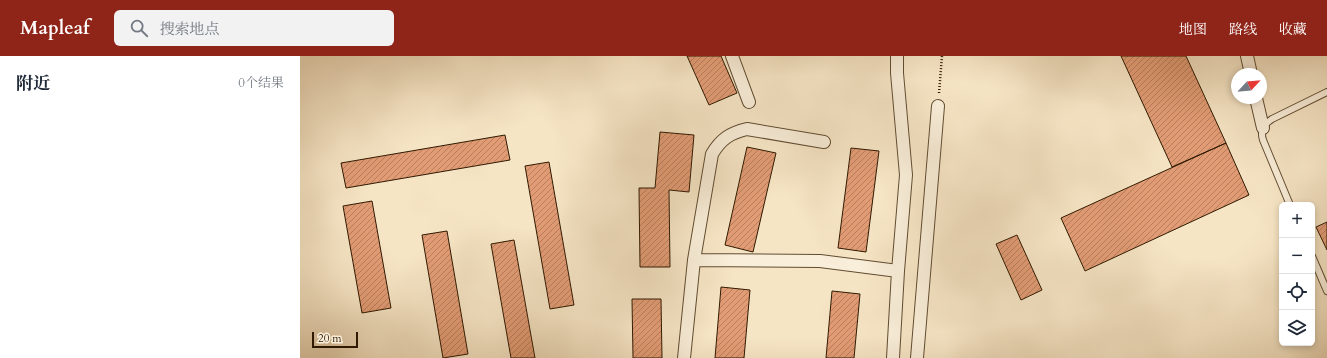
<!DOCTYPE html>
<html lang="zh">
<head>
<meta charset="utf-8">
<style>
	body { margin:0; font-family:Cardo,"Noto Serif SC",serif; background:#f2f2f3; color:#1f2937 }
	.controls { position:absolute; right:12px; bottom:12px; display:grid; overflow:hidden; border-radius:6px; box-shadow:0 2px 6px #0003 }
	.controls button { width:36px; height:36px; display:grid; place-items:center; padding:0; border:0; border-bottom:1px solid #e0e1e3; background:#fff; color:#1f2937; font:20px sans-serif }
	.compass { position:absolute; left:931px; top:12px; width:36px; height:36px; border-radius:50%; background:#fff; box-shadow:0 2px 6px #0003; rotate:64deg }
	.scale { position:absolute; left:12px; bottom:10px; width:46px; box-sizing:border-box; padding-left:4px; border:2px solid #2f1900; border-top:0; font-size:11px; line-height:14px; white-space:nowrap; color:#2f1900; -webkit-text-stroke:3px #f9eed9; paint-order:stroke }
	.list { margin:0; padding:0; list-style:none }
	h2 { display:flex; justify-content:space-between; align-items:center; height:52px; margin:0; padding:0 16px; font-size:17px }
	h2 small { font-size:13px; font-weight:400; color:#747a83 }
	.icon { flex:none; width:22px; height:22px; fill:none; stroke:currentColor; stroke-width:2; stroke-linecap:round; stroke-linejoin:round }
	.map { position:relative; flex:none; width:1027px; height:302px; overflow:hidden }
	header { display:flex; align-items:center; gap:24px; box-sizing:border-box; height:56px; padding:0 20px; background:#8f2418; color:#fff }
	header strong { font-size:19px }
	nav { display:flex; gap:22px; margin-inline-start:auto; font-size:14px }
	.search { width:280px; height:36px; background:#f2f2f3; display:flex; align-items:center; gap:10px; box-sizing:border-box; padding:0 14px; border-radius:6px; color:#747a83; font-size:15px }
	main { display:flex }
	aside { flex:1; background:#fff }
	.map>svg:first-child { display:block }
</style>
</head>
<body>
<header>
<strong>Mapleaf</strong>
<div class="search"><svg class="icon" aria-label="search" viewBox="0 0 24 24"><circle cx="10" cy="10" r="6"/><path d="M15 15l6 6"/></svg>搜索地点</div>
<nav><a>地图</a><a>路线</a><a>收藏</a></nav>
</header>
<main>
<aside>
<h2>附近<small>0个结果</small></h2>
<ul class="list">
</ul>
</aside>
<div class="map">
<svg width="1027" height="302" viewBox="0 0 1027 302">
	<defs>
		<pattern id="building-hatch" width="6" height="6" patternUnits="userSpaceOnUse"><rect width="6" height="6" fill="#e29c75"/><path d="M-1 1l2-2M0 6l6-6M5 7l2-2" fill="none" stroke="#b87e5e"/></pattern>
	</defs>
	<rect width="100%" height="100%" fill="#f6e5c5"/>
	<filter id="stains"><feTurbulence type="fractalNoise" baseFrequency=".005" numOctaves="4"/><feColorMatrix values="0 0 0 0 .2 0 0 0 0 .09 0 0 0 0 .02 0 0 0 .5 -.17"/></filter>
	<radialGradient id="worn" r=".72"><stop offset=".6" stop-color="#630" stop-opacity="0"/><stop offset="1" stop-color="#630" stop-opacity=".3"/></radialGradient>
	<path fill="url(#building-hatch)" stroke="#2f1900" d="M387,0H421L437,37L409,49Z
		M821,0H886L926,87L872,111Z
		M360,76L394,79L389,136L369,134L370,211H340L339,132H355Z
		M205,79L210,104L46,132L41,107Z
		M926,87L949,139L785,215L761,162Z
		M447,91L476,97L453,196L425,189Z
		M551,92L579,95L566,196L538,192Z
		M249,106L274,249L250,253L225,110Z
		M72,145L91,252L62,257L43,150Z
		M1027,166V194L1016,171Z
		M147,175L168,298L143,302L122,179Z
		M717,179L742,234L721,244L696,188Z
		M214,184L235,302H211L191,188Z
		M421,231L450,234L444,302H415Z
		M532,235L560,238L554,302H526Z
		M332,243H361L362,302H333Z"/>
	<g fill="none" stroke-linecap="round" stroke-linejoin="round">
		<g stroke="#614c31" stroke-width="8">
			<path id="lane" d="M990,149L963,84C960,75 964,68 972,63L1027,36
				M1012,200L1027,235"/>
		</g>
		<g stroke="#614c31" stroke-width="14">
			<path id="street" d="M432,0L449,46
				M947,0L951,18
				M956,42L963,72
				M394,204L520,205L598,215
				M384,302L394,204L412,98C421,83 430,77 447,73L524,86
				M593,302L598,215L606,119L597,17V0
				M617,302L638,50"/>
		</g>
		<path stroke="#2f1900" stroke-width="2.5" stroke-dasharray="1 2" stroke-linecap="butt" d="M639,37L642,0"/>
		<use href="#lane" stroke="#f9eed9" stroke-width="6"/>
		<use href="#street" stroke="#f9eed9" stroke-width="12"/>
	</g>
	<rect width="100%" height="100%" filter="url(#stains)"/>
	<rect width="100%" height="100%" fill="url(#worn)"/>
</svg>
<div class="controls">
<button>+</button>
<button>−</button>
<button><svg class="icon" aria-label="locate" viewBox="0 0 24 24"><circle cx="12" cy="12" r="6"/><path d="M12 2v4M12 18v4M2 12h4M18 12h4"/></svg></button>
<button><svg class="icon" aria-label="layers" viewBox="0 0 24 24"><path d="M12 4l9 5-9 5-9-5zM3 14l9 5 9-5"/></svg></button>
</div>
<svg class="compass" viewBox="-18 -18 36 36"><path d="M0-13l5 13h-10z" fill="#e53935"/><path d="M0 13l5-13h-10z" fill="#747a83"/></svg>
<div class="scale">20 m</div>
</div>
</main>
</body>
</html>
